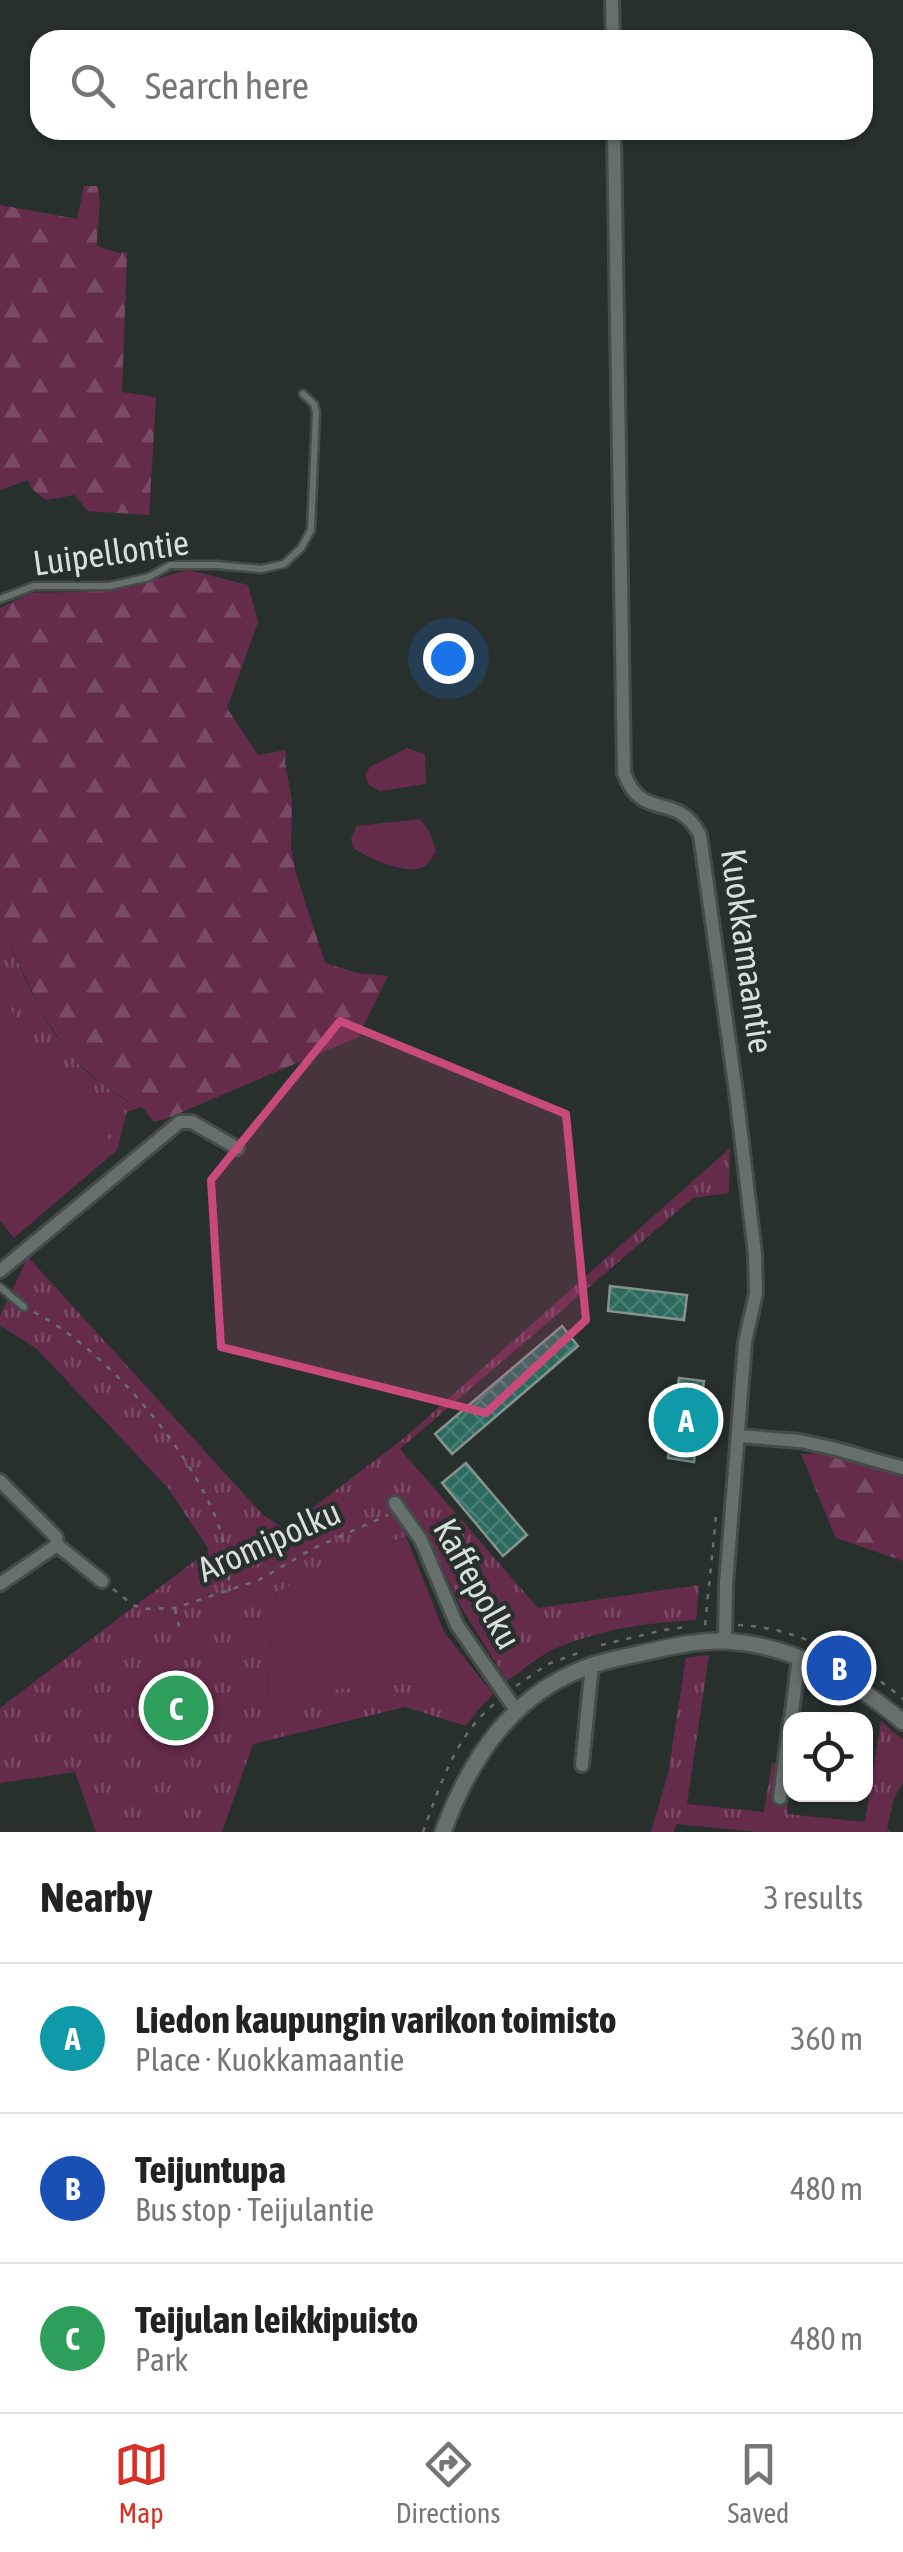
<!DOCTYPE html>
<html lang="en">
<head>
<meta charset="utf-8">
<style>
	body { margin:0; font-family:"Asap Condensed",sans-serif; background:#f6f6f6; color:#222 }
	.controls { position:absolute; right:30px; bottom:30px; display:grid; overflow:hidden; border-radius:20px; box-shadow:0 2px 8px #0004 }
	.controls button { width:90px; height:90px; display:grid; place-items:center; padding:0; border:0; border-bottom:2px solid #e0e0e0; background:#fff; color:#222; font:50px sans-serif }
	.you { position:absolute; left:448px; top:658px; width:35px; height:35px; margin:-25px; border:8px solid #fff; border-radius:50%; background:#1a73e8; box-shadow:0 0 0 15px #1a73e833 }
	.badge { display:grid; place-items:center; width:65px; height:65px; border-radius:50%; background:#d93025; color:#fff; font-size:32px; font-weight:700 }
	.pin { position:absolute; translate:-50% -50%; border:5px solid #fff; box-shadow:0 2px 10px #0006 }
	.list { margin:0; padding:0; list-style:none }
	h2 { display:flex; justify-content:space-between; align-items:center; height:130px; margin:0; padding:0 40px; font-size:42px }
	h2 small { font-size:32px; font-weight:400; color:#767676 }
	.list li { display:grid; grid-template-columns:65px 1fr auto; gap:30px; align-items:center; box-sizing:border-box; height:150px; padding:0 40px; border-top:2px solid #e0e0e0 }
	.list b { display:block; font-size:38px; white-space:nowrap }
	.list p { margin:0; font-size:32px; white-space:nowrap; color:#767676 }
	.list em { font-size:32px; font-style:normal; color:#767676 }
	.icon { flex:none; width:55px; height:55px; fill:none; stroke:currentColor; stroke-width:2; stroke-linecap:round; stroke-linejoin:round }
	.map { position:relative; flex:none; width:903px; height:1832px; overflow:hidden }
	.search { position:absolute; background:#fff; box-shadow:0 2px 8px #0004; left:30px; right:30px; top:30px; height:110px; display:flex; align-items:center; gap:25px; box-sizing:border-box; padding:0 35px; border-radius:30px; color:#767676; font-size:38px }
	.sheet { height:580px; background:#fff }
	nav { display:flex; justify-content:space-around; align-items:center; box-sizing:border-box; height:140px; border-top:2px solid #e0e0e0; background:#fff; font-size:28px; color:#767676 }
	nav a { display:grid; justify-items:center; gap:5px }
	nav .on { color:#d93025 }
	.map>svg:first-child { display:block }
</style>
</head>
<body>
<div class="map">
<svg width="903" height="1832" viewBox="0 0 903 1832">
	<defs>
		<pattern id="forest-firs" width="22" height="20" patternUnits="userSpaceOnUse" patternTransform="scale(2.5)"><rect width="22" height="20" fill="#652c4a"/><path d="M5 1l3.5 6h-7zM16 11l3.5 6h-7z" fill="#7a4a64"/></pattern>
		<pattern id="park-tufts" width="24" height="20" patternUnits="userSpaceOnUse" patternTransform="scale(2.5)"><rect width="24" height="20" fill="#652c4a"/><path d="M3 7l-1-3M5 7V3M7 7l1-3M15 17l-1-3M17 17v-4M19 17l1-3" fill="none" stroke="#7a4a64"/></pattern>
		<pattern id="building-cross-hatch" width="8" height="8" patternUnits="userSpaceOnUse" patternTransform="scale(2.5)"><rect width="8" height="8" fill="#2b6a5c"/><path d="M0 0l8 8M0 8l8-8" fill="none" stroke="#497f73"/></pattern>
	</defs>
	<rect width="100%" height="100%" fill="#27302d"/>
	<path fill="#652c4a" d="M407,748L425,754L426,784L380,791L369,785L365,775L370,767Z
		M420,819L429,830L436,851C432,859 426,867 418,869C399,872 369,858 353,848L351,839L357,826Z
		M0,991L15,1017L117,1150L14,1238L0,1221Z
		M406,1536L444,1632L493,1694L477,1711L414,1683L267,1696L276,1592Z"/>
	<path fill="url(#forest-firs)" d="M84,186H97C103,206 96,226 97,246L118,253L127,252L122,392L156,397L149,515L87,511L75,495L46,500L32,489L28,480L0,490V205L77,219Z
		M189,570L248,585L258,622L227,708L258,755L286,750L285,762L292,801L291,848L296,874L325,963L357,973L388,976L358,1037L168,1118L154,1122L142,1107L126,1112L129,1102L102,1084L70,1056L41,1011L0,922V608L31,593L110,591Z
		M801,1454H820L903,1472V1561L836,1538Z"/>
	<path fill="url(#park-tufts)" d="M0,922C21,966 37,1015 69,1053C84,1073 108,1088 129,1103L117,1150L15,1017L0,991Z
		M730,1148L729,1193L693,1198L400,1449L538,1608L699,1585L696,1620C647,1623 598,1629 552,1650C536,1658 522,1671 507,1681L461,1607L424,1528L276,1592L267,1695L414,1683L477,1711L466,1726L405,1707L253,1744L222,1832H96L75,1772L0,1783V1708L209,1550L168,1488L37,1349L0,1325V1316L28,1257L263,1515L285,1529L404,1438Z
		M709,1655L687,1804L764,1812L772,1763L790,1765L787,1814L865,1822L881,1721L903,1740V1783L894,1798L887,1828L891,1832H758L676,1824L674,1832H651L668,1774L686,1658Z"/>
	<path fill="url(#building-cross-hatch)" stroke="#87928f" stroke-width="2.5" d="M610,1286L687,1295L684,1320L608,1311Z
		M562,1326L578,1346L452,1454L435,1434Z
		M679,1378L704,1381L694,1462L668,1458Z
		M466,1463L527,1535L503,1556L442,1483Z"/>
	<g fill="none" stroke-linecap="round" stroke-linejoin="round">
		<g stroke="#444b49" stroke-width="11">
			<path id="service" d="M0,599L34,586H109L149,577L170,565H217L261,569L284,564L301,548L311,530L316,412L314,404L303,394
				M0,1287L24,1307"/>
		</g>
		<g stroke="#444b49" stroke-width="18">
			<path id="minor" d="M612,0L613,40
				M614,130L624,773C643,824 676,789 700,835L736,1092L755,1254L756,1293L745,1342L726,1584L725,1641
				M0,1271L180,1122H192L237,1148
				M738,1436L800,1441L836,1449L903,1468
				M0,1481L56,1537L57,1545L0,1584
				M395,1503L421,1540L457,1625L516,1710
				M57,1545L102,1581
				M791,1720L799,1657
				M582,1765L592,1665
				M780,1798L790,1720"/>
		</g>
		<g stroke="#444b49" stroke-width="20">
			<path id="tertiary" d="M443,1832C470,1758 513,1693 590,1666C606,1660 625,1657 642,1653C669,1647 697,1640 725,1641C794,1645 852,1679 903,1722"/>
		</g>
		<path stroke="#676f6c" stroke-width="2.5" stroke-dasharray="5 8" stroke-linecap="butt" d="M34,1312C103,1348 180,1438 212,1509C224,1535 228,1563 230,1591
			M113,1589L133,1605L144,1609L175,1608L259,1580L312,1549L388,1515
			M175,1609L180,1631
			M705,1625L716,1517
			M738,1625C800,1627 857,1661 903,1699
			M601,1645L664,1630L686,1627
			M516,1686L548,1664L584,1651
			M423,1832C440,1785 455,1737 494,1704"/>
		<use href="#service" stroke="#656f6c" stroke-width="6"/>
		<use href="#minor" stroke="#656f6c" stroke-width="12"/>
		<use href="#tertiary" stroke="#656f6c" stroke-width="15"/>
	</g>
	<path fill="#c84a7b" fill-opacity="0.2" stroke="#c84a7b" stroke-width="8" stroke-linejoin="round" d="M340,1021L566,1114L586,1320L486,1413L221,1347L211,1180Z"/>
	<g text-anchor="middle" stroke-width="9" stroke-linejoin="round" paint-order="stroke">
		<g font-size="35" fill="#d8dedc" stroke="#27302d">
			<text transform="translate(111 553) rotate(-8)" y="12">Luipellontie</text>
			<text transform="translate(747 951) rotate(82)" y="12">Kuokkamaantie</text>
			<text transform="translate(269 1541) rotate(-24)" y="12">Aromipolku</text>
			<text transform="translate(477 1584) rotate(61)" y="12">Kaffepolku</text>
		</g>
	</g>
</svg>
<div class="controls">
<button><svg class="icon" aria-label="locate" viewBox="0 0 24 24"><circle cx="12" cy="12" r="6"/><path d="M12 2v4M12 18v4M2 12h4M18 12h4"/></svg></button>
</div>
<div class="you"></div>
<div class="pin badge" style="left:686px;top:1420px;background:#0f9aa8">A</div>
<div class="pin badge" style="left:839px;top:1668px;background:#1a4fb4">B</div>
<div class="pin badge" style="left:176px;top:1708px;background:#2e9e5b">C</div>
<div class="search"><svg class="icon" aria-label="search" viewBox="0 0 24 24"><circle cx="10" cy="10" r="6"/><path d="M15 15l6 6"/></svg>Search here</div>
</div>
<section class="sheet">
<h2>Nearby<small>3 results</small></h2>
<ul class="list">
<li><span class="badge" style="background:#0f9aa8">A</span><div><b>Liedon kaupungin varikon toimisto</b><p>Place · Kuokkamaantie</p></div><em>360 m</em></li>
<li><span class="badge" style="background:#1a4fb4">B</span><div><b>Teijuntupa</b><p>Bus stop · Teijulantie</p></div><em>480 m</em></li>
<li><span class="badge" style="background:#2e9e5b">C</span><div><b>Teijulan leikkipuisto</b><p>Park</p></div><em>480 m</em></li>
</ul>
</section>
<nav>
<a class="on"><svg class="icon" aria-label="map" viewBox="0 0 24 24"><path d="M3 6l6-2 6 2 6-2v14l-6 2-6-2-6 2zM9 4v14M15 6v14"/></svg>Map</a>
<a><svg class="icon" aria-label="directions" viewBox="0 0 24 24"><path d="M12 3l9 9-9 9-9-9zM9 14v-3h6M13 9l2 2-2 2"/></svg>Directions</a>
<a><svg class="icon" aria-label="saved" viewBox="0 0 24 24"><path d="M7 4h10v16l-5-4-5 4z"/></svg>Saved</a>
</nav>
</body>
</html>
